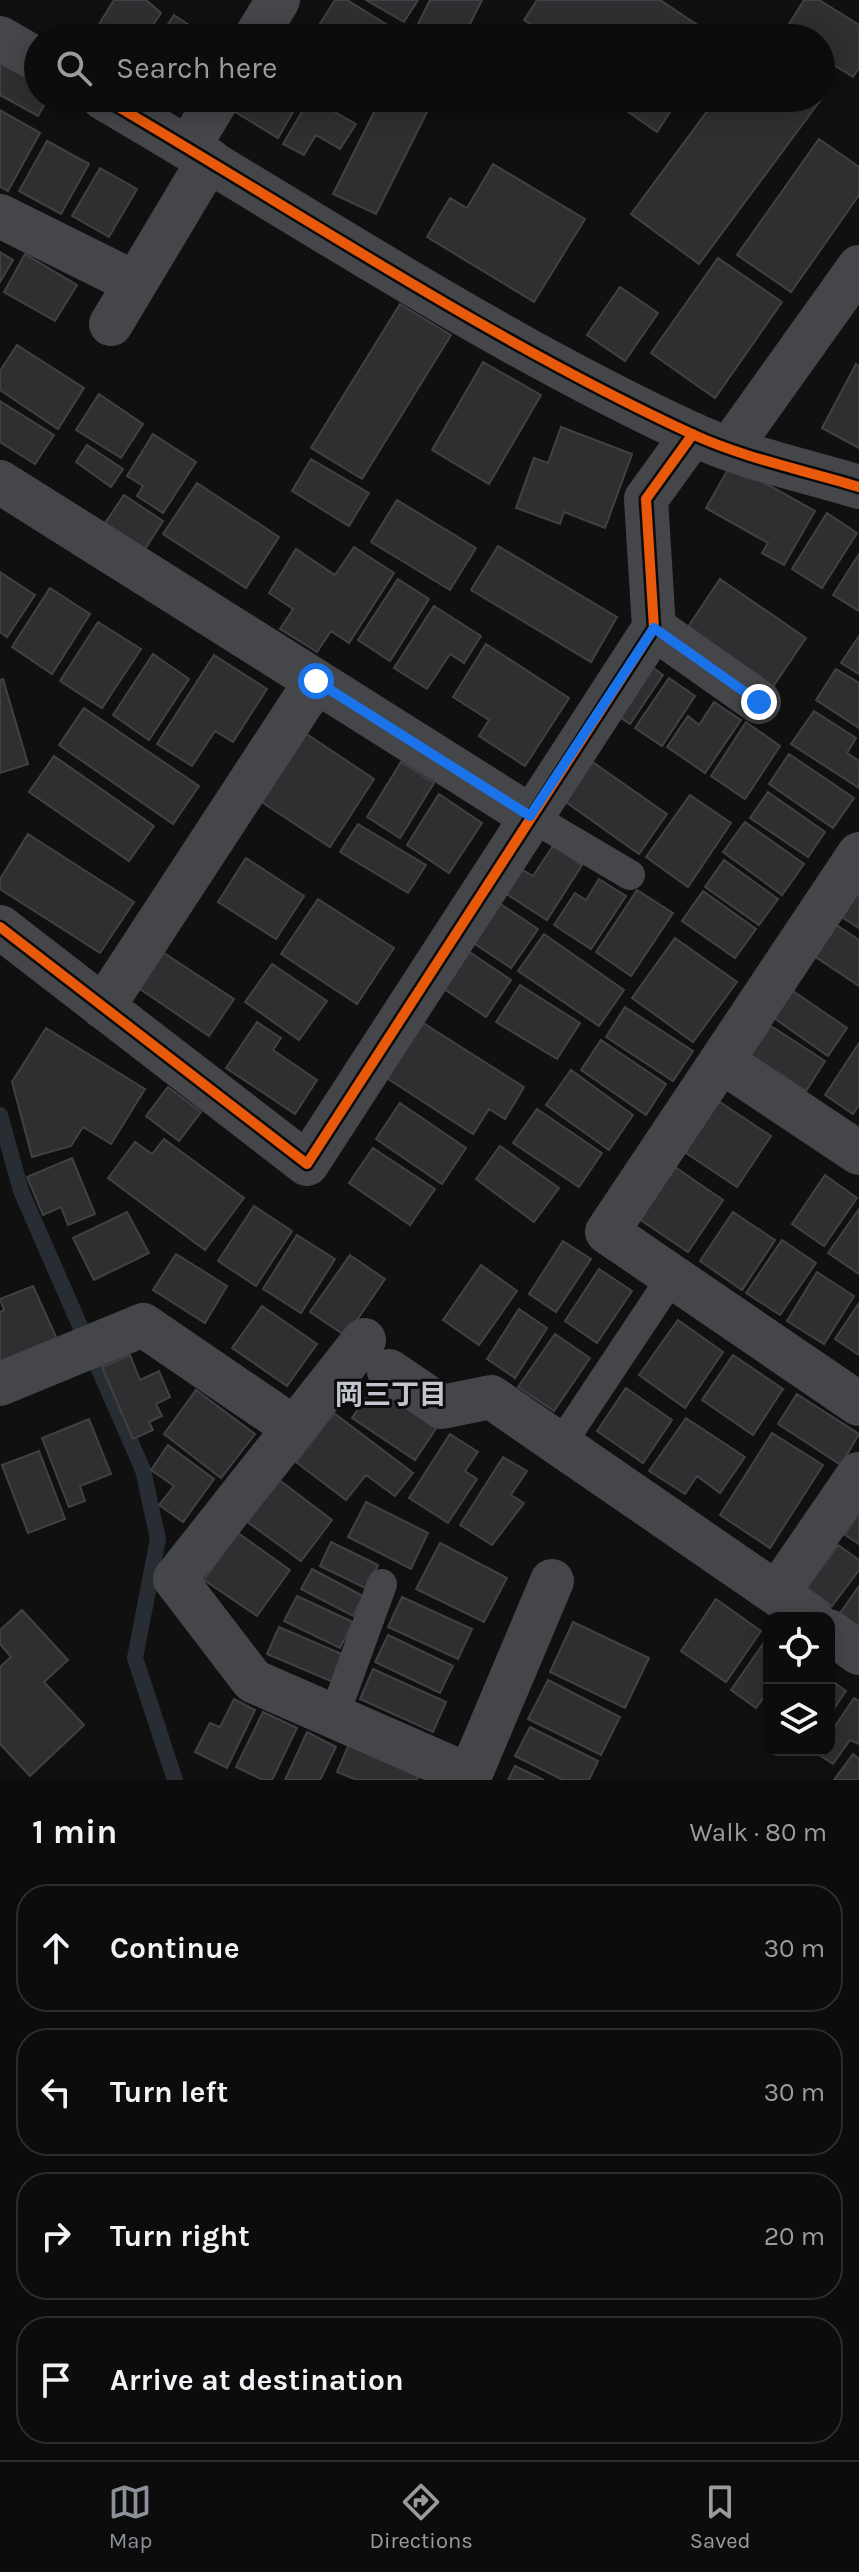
<!DOCTYPE html>
<html lang="en">
<head>
<meta charset="utf-8">
<style>
	body { margin:0; font-family:Karla,"Noto Sans JP",sans-serif; background:#151516; color:#f1f3f6 }
	.controls { position:absolute; right:24px; bottom:24px; display:grid; overflow:hidden; border-radius:16px; box-shadow:0 4px 20px #0003 }
	.controls button { width:72px; height:72px; display:grid; place-items:center; padding:0; border:0; border-bottom:2px solid #2c2c2e; background:#0c0c0d; color:#f1f3f6; font:40px sans-serif }
	.stop { position:absolute; width:24px; height:24px; margin:-18px; border:6px solid #1a73e8; border-radius:50%; background:#fff }
	.stop.end { background:#1a73e8; border-color:#fff; box-shadow:0 2px 8px #0008 }
	.list { margin:0; padding:0; list-style:none }
	h2 { display:flex; justify-content:space-between; align-items:center; height:104px; margin:0; padding:0 32px; font-size:34px }
	h2 small { font-size:26px; font-weight:400; color:#9a9b9d }
	.list li { display:grid; grid-template-columns:52px 1fr auto; gap:24px; align-items:center; box-sizing:border-box; height:128px; margin:0 16px 16px; padding:0 16px; border:2px solid #2c2c2e; border-radius:32px }
	.list b { display:block; font-size:30px; white-space:nowrap }
	.list em { font-size:26px; font-style:normal; color:#9a9b9d }
	.icon { flex:none; width:44px; height:44px; fill:none; stroke:currentColor; stroke-width:2; stroke-linecap:round; stroke-linejoin:round }
	.map { position:relative; flex:none; width:859px; height:1780px; overflow:hidden }
	.search { position:absolute; background:#0c0c0d; box-shadow:0 4px 20px #0003; left:24px; right:24px; top:24px; height:88px; display:flex; align-items:center; gap:20px; box-sizing:border-box; padding:0 28px; border-radius:44px; color:#9a9b9d; font-size:30px }
	.sheet { height:680px; background:#0c0c0d }
	nav { display:flex; justify-content:space-around; align-items:center; box-sizing:border-box; height:112px; border-top:2px solid #2c2c2e; background:#0c0c0d; font-size:22px; color:#9a9b9d }
	nav a { display:grid; justify-items:center; gap:4px }
	nav .on { color:#8c9099 }
	.map>svg:first-child { display:block }
</style>
</head>
<body>
<div class="map">
<svg width="859" height="1780" viewBox="0 0 859 1780">
	<rect width="100%" height="100%" fill="#101011"/>
	<g fill="none" stroke-linecap="round" stroke-linejoin="round">
		<path stroke="#272d33" stroke-width="16" d="M0,1115L21,1191L143,1470L158,1539L135,1658L175,1780"/>
	</g>
	<path fill="#2f2f31" stroke="#404144" stroke-width="2" d="M114,0H146L161,13L145,37L127,26L119,38H99L93,34Z
		M335,0H347L402,34L400,38H336L318,27Z
		M366,0H418L404,22Z
		M430,0H482L463,38H411Z
		M537,0H660L717,38H551L524,20Z
		M804,0H819L859,25V68L853,77L821,57V38H790L783,34Z
		M174,15L195,29L189,38H159Z
		M0,63L38,84V98H48L38,116L0,95Z
		M243,98H301L278,138L235,112Z
		M310,98L356,124L340,149L316,135L304,155L283,144Z
		M336,98H365L357,111Z
		M381,98H434L376,214L333,194Z
		M636,98H679L657,132L627,111Z
		M717,98H822L699,264L631,214Z
		M0,110L40,133L8,191L0,187Z
		M819,139L859,167V195L791,292L737,255Z
		M47,141L89,164L61,214L19,191Z
		M493,164L585,219L534,302L427,237L450,198L467,208Z
		M100,168L137,189L109,237L72,216Z
		M0,252L13,260L0,282Z
		M25,254L77,285L55,321L4,292Z
		M718,258L782,302L715,398L651,353Z
		M620,287L658,313L625,361L587,335Z
		M400,304L451,335L362,479L311,448Z
		M17,345L84,388L58,429L0,390V371Z
		M483,362L541,395L489,484L432,450Z
		M856,364L859,366V448L822,428Z
		M99,394L143,424L121,458L76,430Z
		M0,401L54,435L35,464L0,442Z
		M561,427L632,454L605,528L564,512L560,524L516,508L534,458L548,463Z
		M153,434L196,462L163,513L137,496L143,486L127,476Z
		M87,445L123,469L111,487L76,462Z
		M311,459L369,493L349,526L292,491Z
		M731,464L815,511L784,565L762,553L768,543L706,508Z
		M197,483L279,537L246,588L163,534Z
		M124,495L163,521L145,549L105,523Z
		M397,500L476,548L450,590L371,542Z
		M827,513L857,533L822,588L792,569Z
		M498,546L617,617L591,662L471,590Z
		M354,547L394,573L349,643L331,631L317,652L280,629L293,609L269,593L296,549L335,575Z
		M859,554V611L833,595Z
		M0,572L35,595L7,637L0,632Z
		M398,579L429,599L390,661L358,640Z
		M720,579L806,638L772,688L686,630Z
		M50,588L90,614L52,674L12,647Z
		M434,606L481,636L464,663L450,654L427,689L394,668Z
		M98,622L141,649L102,708L60,681Z
		M859,636V674L841,663Z
		M486,644L569,698L525,766L479,736L489,720L453,697Z
		M153,654L189,679L149,740L113,715Z
		M214,655L267,689L233,742L215,731L192,766L157,744Z
		M644,661L663,675L630,724L611,711Z
		M836,669L859,683V728L816,700Z
		M669,678L695,696L662,746L635,728Z
		M3,679L28,764L0,773V680Z
		M714,702L741,720L705,773L667,747L688,716L699,725Z
		M84,708L199,786L173,824L59,745Z
		M814,711L856,738L847,753L859,761V788L791,744Z
		M746,722L780,746L745,799L711,776Z
		M302,731L374,779L330,847L257,799Z
		M789,754L854,798L833,828L769,784Z
		M54,756L154,826L129,861L29,792Z
		M591,761L667,814L639,854L563,800Z
		M401,762L434,783L400,838L367,817Z
		M768,792L825,832L808,857L750,818Z
		M439,794L482,823L449,873L407,845Z
		M690,795L731,823L688,887L646,857Z
		M745,822L804,864L782,895L723,852Z
		M358,824L426,865L408,893L340,852Z
		M28,834L134,902L100,953L0,889V879Z
		M553,846L582,865L547,920L500,890L516,866L533,876Z
		M246,858L304,896L276,939L218,902Z
		M724,860L778,899L759,925L705,887Z
		M599,879L626,896L591,949L554,925L575,893L586,900Z
		M859,882V928L837,914Z
		M637,890L673,913L631,976L596,952Z
		M703,891L756,929L735,958L682,921Z
		M318,899L394,948L357,1004L281,954Z
		M493,899L538,929L511,968L466,938Z
		M832,922L859,940V986L811,954Z
		M544,934L624,990L599,1026L518,971Z
		M675,938L737,982L693,1042L632,998Z
		M462,947L511,980L486,1017L438,985Z
		M161,951L234,999L209,1036L137,987Z
		M272,964L327,1001L299,1040L245,1002Z
		M520,985L580,1023L557,1059L496,1022Z
		M790,989L847,1028L828,1056L771,1016Z
		M625,1007L693,1051L673,1081L606,1037Z
		M417,1019L524,1087L505,1119L489,1109L473,1134L382,1075Z
		M257,1022L281,1038L273,1050L317,1080L295,1114L226,1068Z
		M771,1026L825,1061L806,1091L751,1055Z
		M46,1028L145,1089L111,1144L83,1127L71,1146L32,1157L12,1082Z
		M601,1040L666,1084L646,1115L581,1070Z
		M859,1043V1105L853,1114L825,1095Z
		M571,1070L633,1115L609,1150L546,1105Z
		M168,1087L201,1112L179,1141L146,1116Z
		M717,1100L771,1136L737,1187L683,1151Z
		M400,1103L466,1148L442,1184L376,1139Z
		M537,1109L602,1153L579,1187L513,1143Z
		M164,1139L244,1198L205,1250L108,1178L135,1142L152,1154Z
		M500,1146L559,1188L534,1222L476,1179Z
		M373,1148L435,1189L410,1225L349,1183Z
		M72,1158L95,1214L68,1225L61,1207L43,1215L27,1177Z
		M675,1167L723,1200L688,1252L639,1219Z
		M825,1175L857,1198L824,1246L792,1224Z
		M254,1206L292,1231L256,1286L218,1261Z
		M859,1209V1274L828,1253Z
		M127,1212L149,1253L94,1280L73,1238Z
		M733,1212L775,1240L742,1290L700,1261Z
		M297,1235L335,1259L301,1313L263,1289Z
		M782,1240L816,1263L780,1315L746,1293Z
		M563,1241L591,1259L556,1312L529,1294Z
		M176,1254L227,1286L205,1323L153,1290Z
		M350,1255L385,1279L346,1336L310,1312Z
		M481,1265L517,1291L479,1345L443,1320Z
		M599,1269L632,1291L597,1343L565,1321Z
		M817,1272L854,1296L824,1344L787,1321Z
		M33,1286L57,1339L0,1363V1312L4,1310L0,1299Z
		M859,1303V1355L835,1339Z
		M262,1306L317,1344L287,1386L232,1348Z
		M519,1309L547,1328L515,1378L487,1359Z
		M678,1320L723,1352L685,1408L639,1375Z
		M555,1334L590,1358L554,1411L518,1387Z
		M130,1355L140,1380L159,1371L170,1397L156,1404L162,1416L149,1422L153,1430L133,1439L102,1367Z
		M733,1355L783,1389L753,1435L702,1400Z
		M375,1385L437,1427L415,1460L352,1418Z
		M626,1388L672,1420L643,1463L597,1431Z
		M196,1390L255,1434L221,1478L164,1434Z
		M797,1394L859,1434L841,1465L778,1424Z
		M334,1413L413,1473L395,1496L366,1475L346,1500L296,1462Z
		M686,1418L745,1457L720,1493L697,1476L685,1494L649,1471Z
		M89,1419L111,1474L80,1486L85,1501L69,1507L42,1438Z
		M772,1433L823,1465L770,1548L720,1515Z
		M450,1434L478,1452L465,1471L477,1479L448,1523L409,1498Z
		M168,1445L214,1479L183,1522L159,1505L174,1486L151,1470Z
		M39,1451L65,1519L28,1533L2,1465Z
		M503,1457L527,1471L511,1495L524,1503L492,1545L460,1525Z
		M278,1479L332,1520L301,1561L246,1521Z
		M366,1502L428,1533L411,1569L348,1537Z
		M859,1512V1544L845,1535Z
		M238,1533L290,1570L257,1616L204,1580Z
		M331,1542L378,1565L367,1589L320,1566Z
		M440,1543L507,1578L484,1622L416,1589Z
		M838,1545L859,1560V1570L832,1606L807,1588Z
		M312,1569L363,1596L353,1616L301,1589Z
		M859,1586V1631L838,1616Z
		M297,1596L353,1622L340,1648L284,1621Z
		M402,1597L472,1629L458,1659L388,1627Z
		M716,1599L761,1631L726,1682L681,1651Z
		M22,1610L68,1660L44,1682L84,1725L30,1776L0,1744V1667L11,1657L0,1644V1630Z
		M573,1622L649,1658L625,1708L550,1672Z
		M279,1627L344,1655L333,1682L267,1654Z
		M388,1635L453,1666L440,1693L375,1662Z
		M765,1641L769,1644V1690L756,1708L731,1690Z
		M373,1669L446,1702L433,1732L360,1699Z
		M829,1679L846,1691L829,1716Z
		M548,1680L620,1717L601,1755L528,1719Z
		M854,1698L859,1701V1744L850,1740L833,1764L816,1753L829,1750V1735Z
		M234,1699L255,1710L227,1768L195,1752L210,1723L220,1727Z
		M263,1712L297,1728L272,1780H263L236,1767Z
		M530,1727L598,1761L589,1780H563L515,1756Z
		M307,1732L336,1747L320,1780H285Z
		M351,1739L421,1770L417,1780H357L337,1772Z
		M853,1754L859,1759V1780H834Z
		M515,1766L544,1780H508Z"/>
	<g fill="none" stroke-linecap="round" stroke-linejoin="round">
		<path stroke="#454649" stroke-width="30" d="M530,816L630,875
			M561,1444L672,1277
			M334,1716L382,1584"/>
		<path stroke="#454649" stroke-width="44" d="M0,38L38,60
			M255,38L278,0
			M103,98C297,211 487,339 692,434C744,458 803,470 859,487
			M188,148L218,98
			M0,216L135,283
			M111,324L209,160
			M729,449L859,267
			M0,482L530,816
			M654,628L759,702
			M859,854L607,1232L859,1404
			M0,927L307,1164L654,628L646,499L693,434
			M103,1007L316,681
			M721,1061L859,1153
			M364,1340L175,1579L253,1681L470,1776
			M389,1371L442,1407L491,1397L812,1618
			M0,1384L143,1325L294,1428
			M778,1592L859,1474
			M829,1631L859,1653
			M468,1780L552,1581"/>
		<g stroke="#0b0b0c" stroke-width="15">
			<path id="cycleway" d="M103,98C297,211 487,339 692,434C744,458 803,470 859,487
				M0,927L307,1164L654,628L646,499L693,434"/>
		</g>
		<use href="#cycleway" stroke="#e8590c" stroke-width="10"/>
	</g>
	<g fill="none" stroke-linecap="round" stroke-linejoin="round">
		<path stroke="#1a73e8" stroke-width="10" d="M316,681L530,816L654,628L759,702"/>
	</g>
	<g text-anchor="middle" stroke-width="6" stroke-linejoin="round" paint-order="stroke">
		<g font-size="28" font-weight="bold" fill="#c2c5ce" stroke="#0b0b0c">
			<text x="391" y="1404">岡三丁目</text>
		</g>
	</g>
</svg>
<div class="controls">
<button><svg class="icon" aria-label="locate" viewBox="0 0 24 24"><circle cx="12" cy="12" r="6"/><path d="M12 2v4M12 18v4M2 12h4M18 12h4"/></svg></button>
<button><svg class="icon" aria-label="layers" viewBox="0 0 24 24"><path d="M12 4l9 5-9 5-9-5zM3 14l9 5 9-5"/></svg></button>
</div>
<div class="stop" style="left:316px;top:681px"></div>
<div class="stop end" style="left:759px;top:702px"></div>
<div class="search"><svg class="icon" aria-label="search" viewBox="0 0 24 24"><circle cx="10" cy="10" r="6"/><path d="M15 15l6 6"/></svg>Search here</div>
</div>
<section class="sheet">
<h2>1 min<small>Walk · 80 m</small></h2>
<ul class="list">
<li><svg class="icon" aria-label="ahead" viewBox="0 0 24 24"><path d="M12 20V5M6 11l6-6 6 6"/></svg><div><b>Continue</b></div><em>30 m</em></li>
<li><svg class="icon" aria-label="left" viewBox="0 0 24 24"><path d="M17 20v-9H6M10 6l-5 5 5 5"/></svg><div><b>Turn left</b></div><em>30 m</em></li>
<li><svg class="icon" aria-label="right" viewBox="0 0 24 24"><path d="M7 20v-9h11M14 6l5 5-5 5"/></svg><div><b>Turn right</b></div><em>20 m</em></li>
<li><svg class="icon" aria-label="arrive" viewBox="0 0 24 24"><path d="M6 21V4h12l-3 4 3 4H6"/></svg><div><b>Arrive at destination</b></div></li>
</ul>
</section>
<nav>
<a class="on"><svg class="icon" aria-label="map" viewBox="0 0 24 24"><path d="M3 6l6-2 6 2 6-2v14l-6 2-6-2-6 2zM9 4v14M15 6v14"/></svg>Map</a>
<a><svg class="icon" aria-label="directions" viewBox="0 0 24 24"><path d="M12 3l9 9-9 9-9-9zM9 14v-3h6M13 9l2 2-2 2"/></svg>Directions</a>
<a><svg class="icon" aria-label="saved" viewBox="0 0 24 24"><path d="M7 4h10v16l-5-4-5 4z"/></svg>Saved</a>
</nav>
</body>
</html>
